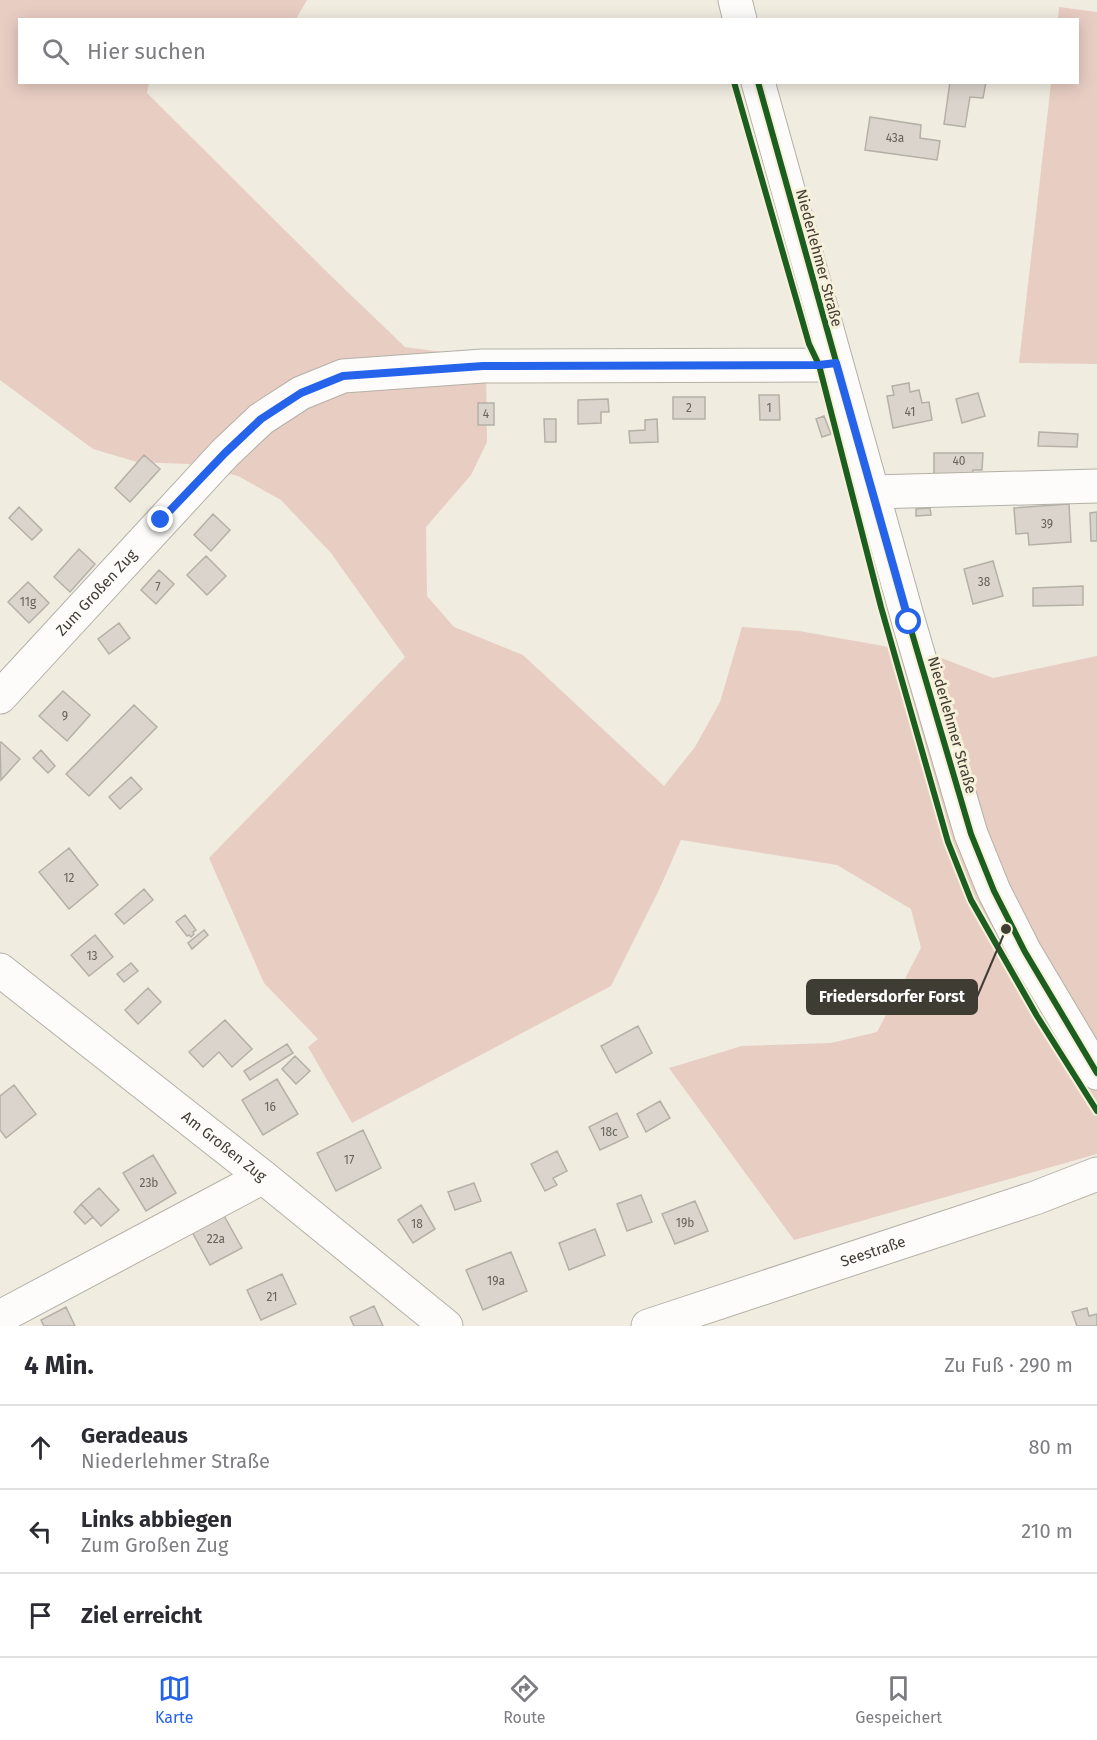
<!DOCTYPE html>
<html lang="de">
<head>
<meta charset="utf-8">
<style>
	body { margin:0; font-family:"Fira Sans",sans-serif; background:#f2f2f3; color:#2b2b33 }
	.stop { position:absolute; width:18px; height:18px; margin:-14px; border:4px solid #2563eb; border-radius:50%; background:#fff }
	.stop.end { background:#2563eb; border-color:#fff; box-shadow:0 2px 6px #0008 }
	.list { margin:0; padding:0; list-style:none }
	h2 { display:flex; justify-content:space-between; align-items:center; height:78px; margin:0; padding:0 24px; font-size:26px }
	h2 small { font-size:20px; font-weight:400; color:#7c7c81 }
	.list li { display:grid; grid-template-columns:39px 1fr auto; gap:18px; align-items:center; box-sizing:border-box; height:84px; padding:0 24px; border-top:2px solid #e1e1e2 }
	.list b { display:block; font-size:22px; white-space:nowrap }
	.list p { margin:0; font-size:20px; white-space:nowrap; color:#7c7c81 }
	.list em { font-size:20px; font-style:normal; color:#7c7c81 }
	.icon { flex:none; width:33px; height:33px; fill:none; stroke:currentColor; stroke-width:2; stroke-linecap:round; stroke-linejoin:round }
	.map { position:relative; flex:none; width:1097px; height:1326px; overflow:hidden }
	.search { position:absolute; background:#fff; box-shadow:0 3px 15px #0003; left:18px; right:18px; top:18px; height:66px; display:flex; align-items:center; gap:15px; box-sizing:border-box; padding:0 21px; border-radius:0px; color:#7c7c81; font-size:22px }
	.sheet { height:330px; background:#fff }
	nav { display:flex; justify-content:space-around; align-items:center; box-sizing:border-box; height:84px; border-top:2px solid #e1e1e2; background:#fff; font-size:16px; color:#7c7c81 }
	nav a { display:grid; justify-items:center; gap:3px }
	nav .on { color:#2563eb }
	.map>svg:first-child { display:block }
</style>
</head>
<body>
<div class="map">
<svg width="1097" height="1326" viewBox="0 0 1097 1326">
	<rect width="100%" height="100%" fill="#f1ece0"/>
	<path fill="#e8cdc3" d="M0,0H307L296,19L20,20V82L149,83L147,93L329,274L405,347L486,358L487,442L471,475L426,527L427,596L454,627L523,655L664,786L695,747L720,702L742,627L799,631L934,655L993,678L1097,656V1154L794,1240L669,1068L742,1046L831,1043L877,1032L921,948L911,909L837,865L681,840L659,890L611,986L352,1123L308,1047L318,1039L264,983L209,858L405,657L331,553L281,500L238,476L188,464L137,462L93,449L0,380Z
		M1059,7L1097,12V364L1019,363L1051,83L1078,82V20L1058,19Z"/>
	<path fill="#dad4cc" stroke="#b5b0a7" stroke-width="1.5" d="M950,82H986L983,98L970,97L965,127L944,124Z
		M870,117L921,125L920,138L940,141L937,160L865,150Z
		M909,383L910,392L919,390L922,403L929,402L932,420L893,428L887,396L894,395L892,386Z
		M978,393L985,416L962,423L956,399Z
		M759,395H779L780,420H760Z
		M673,397H705V419H673Z
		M608,399L609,412H601V423L578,424V400Z
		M478,403H494V425H478Z
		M824,416L831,434L822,437L816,419Z
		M544,419H556V442H545Z
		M657,419L658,442L630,443L629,431L645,430V420Z
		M1039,432L1078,434L1077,447L1038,446Z
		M934,453H983L982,470H973L972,476H934Z
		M144,455L160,469L130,502L115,488Z
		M1069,504L1071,542L1029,545L1028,533L1016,534L1014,508Z
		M19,507L42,530L32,540L9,518Z
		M930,508L931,515L916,516V509Z
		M1097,512V541H1091L1090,513Z
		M213,514L230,530L211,551L194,535Z
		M79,549L95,564L70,592L54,577Z
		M206,556L226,576L207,595L187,575Z
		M993,561L1003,596L973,604L964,569Z
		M159,570L174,584L156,604L141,590Z
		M28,582L49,603L29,623L8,602Z
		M1083,586V605L1033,606V588Z
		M119,623L130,638L109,654L98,639Z
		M63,691L90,715L67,741L39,716Z
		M134,705L157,727L89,796L66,774Z
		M1,742L20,759L1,780L0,743Z
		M41,750L55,766L48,773L33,758Z
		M131,777L142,789L120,809L109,797Z
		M69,848L98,885L69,909L39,872Z
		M144,889L153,900L124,924L115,914Z
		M185,915L196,930L193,932L194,934L191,937L189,935L187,936L176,922Z
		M204,930L208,935L192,949L188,943Z
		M95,935L113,957L89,976L71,955Z
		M131,963L138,971L124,982L117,974Z
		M148,988L161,1002L138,1024L125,1010Z
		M225,1020L252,1049L232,1067L219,1052L203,1067L189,1052Z
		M638,1026L652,1053L616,1073L601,1046Z
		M287,1044L293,1053L250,1080L244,1071Z
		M295,1056L310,1071L296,1084L282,1069Z
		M277,1079L298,1114L263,1135L242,1100Z
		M14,1085L36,1114L6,1138L0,1130V1096Z
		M660,1101L670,1118L646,1132L637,1114Z
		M617,1113L628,1137L600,1150L589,1127Z
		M363,1130L381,1168L336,1191L317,1153Z
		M557,1151L567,1171L553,1178L557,1185L545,1191L531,1164Z
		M153,1155L176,1193L146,1211L123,1173Z
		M474,1183L481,1201L455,1210L448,1192Z
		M99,1188L119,1210L101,1226L81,1204Z
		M641,1195L652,1222L627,1231L617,1204Z
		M695,1201L708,1231L675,1244L662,1214Z
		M81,1204L93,1217L85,1224L74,1212Z
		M421,1205L435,1229L413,1243L398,1220Z
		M222,1212L242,1248L210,1265L191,1230Z
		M595,1229L605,1255L569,1270L559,1243Z
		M511,1252L527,1291L483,1310L466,1270Z
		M282,1274L296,1304L261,1320L247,1290Z
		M374,1306L383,1326H354L350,1317Z
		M66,1307L75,1326H44L41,1320Z
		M1087,1308L1089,1316L1097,1314V1326H1077L1072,1312Z"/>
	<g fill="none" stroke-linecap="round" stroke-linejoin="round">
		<g stroke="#b4b0a7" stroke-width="35">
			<g id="minor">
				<path d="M873,492L1097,486"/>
				<path id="s1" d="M0,697L225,453L261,419L301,393L343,376L483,366L819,365L836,363"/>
				<path id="s2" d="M0,970L263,1177L446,1326"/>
				<path d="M0,1317L263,1177"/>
				<path id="s3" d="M648,1326L1035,1198L1097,1174"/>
			</g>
		</g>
		<g stroke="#b4b0a7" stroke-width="35">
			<path id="major" d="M735,0L740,20
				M758,82L909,623L971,834L994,891L1025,952L1097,1073"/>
		</g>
		<use href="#minor" stroke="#fdfcfa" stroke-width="33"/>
		<use href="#major" stroke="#fdfcfa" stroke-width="33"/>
		<g stroke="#f7f0da" stroke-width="10">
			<path id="cycleway" d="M734,82L809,344L819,365L881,607L948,842L971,900L1037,1016L1097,1111
				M758,82L909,623L971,834L994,891L1025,952L1097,1073"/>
		</g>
		<use href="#cycleway" stroke="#1b5e20" stroke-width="6"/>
	</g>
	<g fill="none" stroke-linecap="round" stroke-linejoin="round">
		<path stroke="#2563eb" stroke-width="8" d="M161,520L225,453L261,419L301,393L343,376L483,366L819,365L836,363L909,622"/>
	</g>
	<g text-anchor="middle" stroke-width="6" stroke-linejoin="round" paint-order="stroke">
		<g font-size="12" fill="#66635a">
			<text x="895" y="142">43a</text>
			<text x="689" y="412">2</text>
			<text x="769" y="412">1</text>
			<text x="910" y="416">41</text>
			<text x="486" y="418">4</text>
			<text x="959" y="465">40</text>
			<text x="1047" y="528">39</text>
			<text x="984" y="586">38</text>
			<text x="158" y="591">7</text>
			<text x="28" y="606">11g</text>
			<text x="65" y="720">9</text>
			<text x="69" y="882">12</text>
			<text x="92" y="960">13</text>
			<text x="270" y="1111">16</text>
			<text x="609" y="1136">18c</text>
			<text x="349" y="1164">17</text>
			<text x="149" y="1187">23b</text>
			<text x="685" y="1227">19b</text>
			<text x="417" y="1228">18</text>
			<text x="216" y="1243">22a</text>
			<text x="496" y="1285">19a</text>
			<text x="272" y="1301">21</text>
		</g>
		<g font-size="15" fill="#3f3c33" stroke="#f7f0da">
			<text transform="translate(819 258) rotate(75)" y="5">Niederlehmer Straße</text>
			<text dy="5" stroke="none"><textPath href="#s1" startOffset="142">Zum Großen Zug</textPath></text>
			<text transform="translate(952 725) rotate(74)" y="5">Niederlehmer Straße</text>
			<text dy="5" stroke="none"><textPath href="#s2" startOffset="285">Am Großen Zug</textPath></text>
			<text dy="5" stroke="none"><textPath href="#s3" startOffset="237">Seestraße</textPath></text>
		</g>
	</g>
	<path fill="none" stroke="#3f3c33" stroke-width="2" d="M1006 929L977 997"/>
	<circle fill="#3f3c33" stroke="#f7f0da" stroke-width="2" cx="1006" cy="929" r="6"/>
	<rect fill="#3f3c33" stroke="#3f3c33" stroke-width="2" x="807" y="980" width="170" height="34" rx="6"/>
	<g font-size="16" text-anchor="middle" font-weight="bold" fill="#fff">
		<text x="892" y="1002">Friedersdorfer Forst</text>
	</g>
</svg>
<div class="stop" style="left:909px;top:622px"></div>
<div class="stop end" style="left:161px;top:520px"></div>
<div class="search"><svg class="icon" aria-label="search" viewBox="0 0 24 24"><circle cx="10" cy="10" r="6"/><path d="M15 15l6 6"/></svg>Hier suchen</div>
</div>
<section class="sheet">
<h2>4 Min.<small>Zu Fuß · 290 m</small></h2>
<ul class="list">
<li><svg class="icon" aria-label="ahead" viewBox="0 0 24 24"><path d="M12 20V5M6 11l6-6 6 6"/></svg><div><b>Geradeaus</b><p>Niederlehmer Straße</p></div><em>80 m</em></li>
<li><svg class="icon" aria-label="left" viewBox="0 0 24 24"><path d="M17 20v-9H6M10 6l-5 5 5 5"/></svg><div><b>Links abbiegen</b><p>Zum Großen Zug</p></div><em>210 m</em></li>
<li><svg class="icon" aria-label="arrive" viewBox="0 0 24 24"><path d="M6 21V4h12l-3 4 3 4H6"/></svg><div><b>Ziel erreicht</b></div></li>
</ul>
</section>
<nav>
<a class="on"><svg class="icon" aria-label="map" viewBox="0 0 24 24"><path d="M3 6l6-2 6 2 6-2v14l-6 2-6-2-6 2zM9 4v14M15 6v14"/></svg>Karte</a>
<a><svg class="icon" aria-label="directions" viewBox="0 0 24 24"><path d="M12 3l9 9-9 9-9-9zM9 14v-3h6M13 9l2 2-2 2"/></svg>Route</a>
<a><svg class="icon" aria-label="saved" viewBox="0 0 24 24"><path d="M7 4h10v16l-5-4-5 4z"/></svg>Gespeichert</a>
</nav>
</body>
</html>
